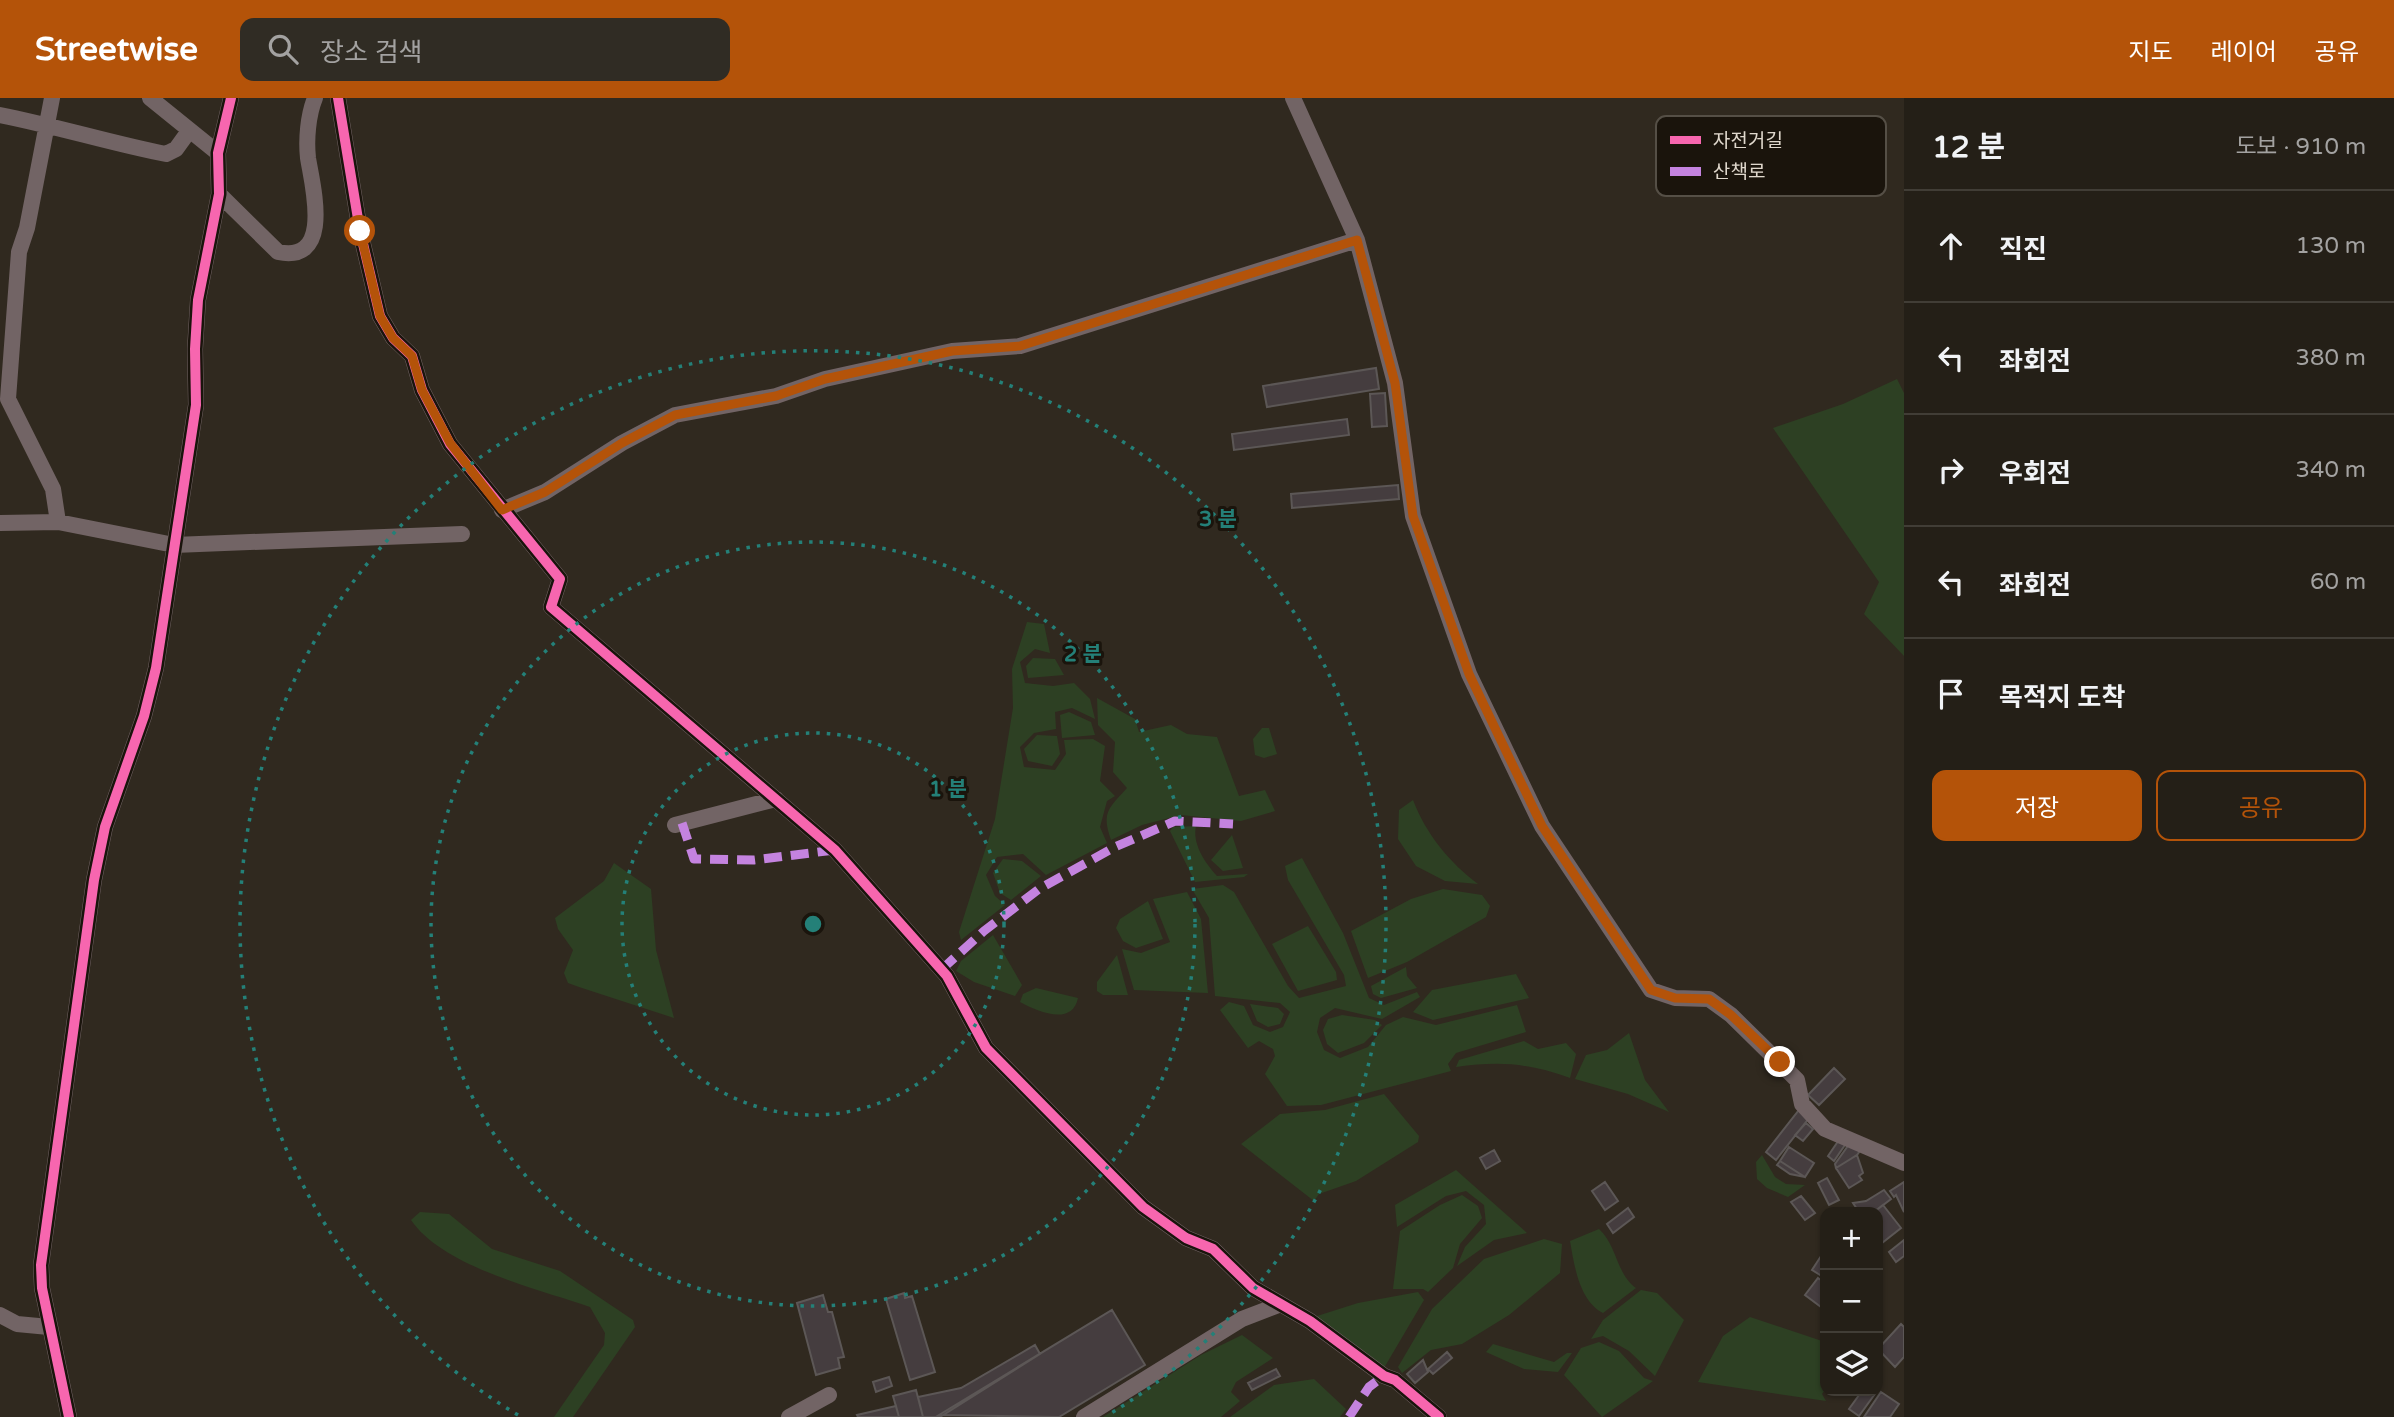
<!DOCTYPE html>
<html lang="ko">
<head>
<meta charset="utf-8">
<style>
	body { margin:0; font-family:"Varela Round","Noto Sans KR",sans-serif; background:#302c24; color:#f1f3f6 }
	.controls { position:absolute; right:21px; bottom:21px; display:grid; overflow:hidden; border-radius:14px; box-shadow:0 2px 5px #0004 }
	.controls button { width:63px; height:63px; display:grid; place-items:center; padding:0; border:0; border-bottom:2px solid #413d36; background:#241f17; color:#f1f3f6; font:35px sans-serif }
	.stop { position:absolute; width:21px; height:21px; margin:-16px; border:5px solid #b45309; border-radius:50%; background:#fff }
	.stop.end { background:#b45309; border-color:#fff; box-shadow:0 2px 7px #0008 }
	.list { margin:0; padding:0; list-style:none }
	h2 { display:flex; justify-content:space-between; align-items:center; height:91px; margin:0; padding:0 28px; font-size:30px }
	h2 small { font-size:23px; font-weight:400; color:#a3a2a1 }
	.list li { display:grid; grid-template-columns:46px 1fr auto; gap:21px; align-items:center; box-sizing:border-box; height:112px; padding:0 28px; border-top:2px solid #413d36 }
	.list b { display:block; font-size:26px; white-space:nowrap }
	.list em { font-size:23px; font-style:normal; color:#a3a2a1 }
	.actions { display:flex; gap:14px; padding:21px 28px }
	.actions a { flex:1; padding:16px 0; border:2px solid #b45309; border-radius:14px; text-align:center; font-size:24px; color:#b45309 }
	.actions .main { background:#b45309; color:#fff }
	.icon { flex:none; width:38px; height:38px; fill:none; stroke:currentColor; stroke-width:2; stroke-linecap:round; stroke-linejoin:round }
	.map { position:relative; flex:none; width:1904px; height:1319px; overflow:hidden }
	header { display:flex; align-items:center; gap:42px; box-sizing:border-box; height:98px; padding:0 35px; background:#b45309; color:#fff }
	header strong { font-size:33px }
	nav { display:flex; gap:38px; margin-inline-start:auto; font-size:24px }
	.search { width:490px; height:63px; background:#302c24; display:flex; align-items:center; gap:18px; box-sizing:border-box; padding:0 24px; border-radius:14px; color:#a3a2a1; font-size:26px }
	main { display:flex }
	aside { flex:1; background:#241f17 }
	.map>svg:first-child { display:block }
</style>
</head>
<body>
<header>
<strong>Streetwise</strong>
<div class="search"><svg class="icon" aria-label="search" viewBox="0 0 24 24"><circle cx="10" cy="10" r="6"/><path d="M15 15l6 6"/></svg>장소 검색</div>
<nav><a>지도</a><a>레이어</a><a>공유</a></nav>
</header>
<main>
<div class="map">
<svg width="1904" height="1319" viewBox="0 0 1904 1319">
	<rect width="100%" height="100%" fill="#30291f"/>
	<path fill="#2d4023" d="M1897,281L1904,295V558L1864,516L1879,484L1773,330L1843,306Z
		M1027,524L1044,526L1050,555L1035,551L1020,564L1025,585L1053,588L1074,585L1090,601L1095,621L1072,610L1055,614L1056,631L1034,635L1020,649L1024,669L1055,672L1066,656L1064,642L1093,641L1105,648L1100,683L1115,698L1107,703L1100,729L1107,745L1046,777L1023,756L997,759L986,777L995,798L1005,807L961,842L959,834L995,721L1013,610L1012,571Z
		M1033,560L1055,561L1064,577L1028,580L1026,568Z
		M1097,600L1135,621L1139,634L1171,627L1187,636L1217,639L1239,698L1265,692L1275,713L1241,723L1181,717L1142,727L1111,742C1101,714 1109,710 1127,690L1113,674L1115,644L1098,627Z
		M1069,614L1091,624L1095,637L1062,640L1060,617Z
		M1262,630H1269L1277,656L1264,660L1255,657L1253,641Z
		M1037,637L1057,638L1060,656L1052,668L1028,663L1024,651Z
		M1413,702C1426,736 1449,764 1478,786L1445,783L1416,768L1398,741L1399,712Z
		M1196,728C1192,746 1205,765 1217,778L1248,776L1244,779L1195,784L1170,733L1173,729Z
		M1232,737L1243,770L1223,773L1211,762Z
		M1302,760L1343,835L1369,900L1384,907L1417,894L1420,899L1382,921L1335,910L1320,920L1317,934L1324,952L1340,960L1368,949L1386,927L1403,919L1436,927L1517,907L1526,934L1456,955L1448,966L1451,973L1321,1007L1287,1008L1265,976L1275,958L1273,951L1259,943L1248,950L1220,912L1229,904L1244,908L1253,927L1270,934L1283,929L1290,914L1280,905L1215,898L1209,820L1192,791L1223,787L1234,794L1288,888L1299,900L1346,888L1344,877L1288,782L1285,768Z
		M1003,761L1022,763L1041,778L1011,802L1000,795L993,775Z
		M614,765L651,791L656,852L674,920L579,889L568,885L564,875L573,852L558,831L555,820L604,783Z
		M1443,791L1482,797L1490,808L1486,819L1407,864L1368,880L1351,833L1411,801Z
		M1187,794L1201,821L1208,895L1134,892L1122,851L1141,855L1170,844L1153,801Z
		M1148,803L1163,841L1136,850L1123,843L1116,830L1120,821Z
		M1308,828L1336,874L1337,882L1298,893L1272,846Z
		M993,837L1022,887L1015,898L974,884L956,873L961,863Z
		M1117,857L1128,897H1103L1097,893V884Z
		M1406,869L1407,878L1417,890L1381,900L1373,896L1371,888Z
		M1516,876L1529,900L1433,922L1413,914L1432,892Z
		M1036,890L1078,900C1072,929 1037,913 1020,904L1023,896Z
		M1250,906L1278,910L1284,916L1280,926L1268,929L1257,923Z
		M1342,917L1375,922L1382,927L1364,945L1338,955L1327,946L1323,932L1328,921Z
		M1629,935L1645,982L1669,1014L1628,996L1575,981L1586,957L1607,952Z
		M1524,943L1538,951L1566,945L1576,956L1570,980C1528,965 1500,963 1456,969L1459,962Z
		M1384,996L1419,1038L1418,1044L1356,1083L1319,1096L1314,1103L1241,1046L1280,1016L1325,1012Z
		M1762,1057L1775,1079L1786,1086L1805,1087L1788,1099L1767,1090L1757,1081L1756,1064Z
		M1456,1072L1527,1135L1494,1142L1457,1168L1465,1149L1486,1126L1484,1107L1466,1093L1446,1098L1397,1129L1395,1107Z
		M1462,1097L1478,1108L1482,1120L1460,1146L1453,1170L1428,1194L1423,1191H1393L1400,1133L1440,1107Z
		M420,1114L449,1116L492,1151L560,1173L633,1222L635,1229L573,1319H554L604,1247L605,1235L590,1209C538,1191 443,1169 411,1122Z
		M1599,1131C1617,1147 1616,1176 1636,1190L1603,1215C1579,1203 1574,1166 1570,1143Z
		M1544,1141L1562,1146L1560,1175L1509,1217L1462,1246L1431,1252L1402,1275L1398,1269L1432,1211L1484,1161Z
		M1641,1192L1657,1195L1684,1222L1655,1278L1629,1253L1603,1238L1591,1241L1603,1222Z
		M1418,1194L1424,1202L1384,1270L1314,1219L1358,1205Z
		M1750,1219L1825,1244V1292L1822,1296L1826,1303L1698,1284L1723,1238Z
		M1242,1237L1273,1260L1236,1284L1231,1294L1240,1303L1221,1319H1103L1201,1257Z
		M1599,1244L1619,1253L1644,1280L1653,1283L1602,1319L1564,1277L1581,1250Z
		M1493,1246L1554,1264L1567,1255H1572L1558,1274L1524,1271L1486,1254Z
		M1314,1281L1346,1311L1340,1319H1230L1274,1287Z"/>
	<path fill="#453d3f" stroke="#5c5756" stroke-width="2" d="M1376,270L1379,291L1267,309L1263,288Z
		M1385,295L1387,328L1372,329L1370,296Z
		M1347,321L1349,337L1234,352L1232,336Z
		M1398,387L1399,401L1292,410L1291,396Z
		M1834,970L1845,981L1819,1007L1808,997Z
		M1799,1012L1809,1020L1776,1062L1766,1054Z
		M1806,1025L1813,1031L1803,1043L1795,1037Z
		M1841,1039L1847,1044L1834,1063L1828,1058Z
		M1850,1045L1862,1050L1857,1057L1836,1070L1835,1066Z
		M1789,1049L1814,1065L1805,1079L1780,1063Z
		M1494,1052L1500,1063L1486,1071L1480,1060Z
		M1857,1057L1863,1075L1859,1078L1862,1082L1849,1090L1836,1070Z
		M1780,1063L1805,1079L1790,1076L1777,1067Z
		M1827,1080L1839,1102L1829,1107L1818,1085Z
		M1605,1084L1618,1103L1605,1112L1592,1093Z
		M1904,1084V1114L1896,1097L1894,1099L1890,1093Z
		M1884,1092L1891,1101L1874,1114H1859L1853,1105L1866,1103Z
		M1801,1098L1815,1115L1805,1122L1791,1104Z
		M1883,1107L1901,1130L1882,1145L1878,1139V1114H1874Z
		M1628,1110L1634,1119L1613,1135L1607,1126Z
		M1904,1142V1158L1896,1164L1889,1154Z
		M1825,1152V1180L1812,1172Z
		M1818,1180L1825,1185V1212L1805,1197Z
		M904,1195L905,1200L912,1198L935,1274L910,1282L886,1201Z
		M823,1197L828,1214H832L844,1259L838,1260L840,1270L816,1277L797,1205Z
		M1112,1212L1145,1267L1059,1319L939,1317Z
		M1901,1226L1904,1229V1259L1895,1269L1878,1251Z
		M1035,1247L1040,1256L940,1319H923L918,1299L961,1290Z
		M1447,1254L1452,1260L1433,1276L1428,1271Z
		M1423,1262L1428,1274L1415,1285L1407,1276Z
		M1276,1271L1280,1278L1252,1292L1248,1285Z
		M889,1279L892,1288L876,1294L873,1284Z
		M916,1292L923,1319H899L893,1298Z
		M1862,1293H1877L1859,1318L1849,1311Z
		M1881,1294L1899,1306L1890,1319H1864Z
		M896,1308L899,1319H858L857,1317Z"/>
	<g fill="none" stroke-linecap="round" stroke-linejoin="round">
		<path stroke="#726465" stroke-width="16" d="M52,0L27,130L19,154L8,301L53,391L58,424
			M150,0L218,55
			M338,0L360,133L380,218L393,240L412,258L422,292L450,346L560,481L551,509L835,752L947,878L986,950L1143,1109L1186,1140L1213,1151L1253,1190L1310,1223L1384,1278L1395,1282L1439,1319
			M1293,0L1357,142L1395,285L1413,418L1469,576L1542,728L1651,892L1675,900L1709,901L1731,917L1797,982L1802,1006L1825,1031L1904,1065
			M0,17C56,28 110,45 166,56L176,51L189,33
			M219,96L278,154C334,166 312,86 308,60C306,42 308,17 315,0
			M502,412L545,394L622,345L675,317L776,298L825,281L952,253L1020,248L1357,142
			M0,425L58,424L174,447L462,436
			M675,727L776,701
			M0,1217L17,1226L49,1229
			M69,1319L42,1190L41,1167L94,782L105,729L144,618L156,570L196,307L195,251L198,202L219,96L218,55L231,0
			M789,1319L829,1297
			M1084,1319L1242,1221L1281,1206"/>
		<path stroke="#c483df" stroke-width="9" stroke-dasharray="18 9" stroke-linecap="butt" d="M682,725L694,761L754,762L835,752
			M941,872L984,833L1039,791L1115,749L1175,723L1233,726
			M1349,1319L1369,1289L1384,1278"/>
		<g stroke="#1a140c" stroke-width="15">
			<path id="cycleway" d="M338,0L360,133L380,218L393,240L412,258L422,292L450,346L560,481L551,509L835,752L947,878L986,950L1143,1109L1186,1140L1213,1151L1253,1190L1310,1223L1384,1278L1395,1282L1439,1319
				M69,1319L42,1190L41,1167L94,782L105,729L144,618L156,570L196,307L195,251L198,202L219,96L218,55L231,0"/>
		</g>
		<use href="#cycleway" stroke="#f766af" stroke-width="10"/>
	</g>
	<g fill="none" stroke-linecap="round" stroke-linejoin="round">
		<path stroke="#b45309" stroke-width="9" d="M360,133L380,218L393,240L412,258L422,292L450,345L502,412L545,394L622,345L675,317L776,298L825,281L952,253L1020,248L1357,142L1395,285L1413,418L1469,576L1542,728L1651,892L1675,900L1709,901L1731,917L1780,964"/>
	</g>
	<g fill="none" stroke="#248078" stroke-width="3.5" stroke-dasharray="3.5 7">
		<circle cx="813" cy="826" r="191"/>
		<circle cx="813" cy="826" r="382"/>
		<path d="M518 1317A573 573 0 1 1 1108 1317"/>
	</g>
	<rect x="1656" y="18" width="230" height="80" rx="10" fill="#1a140c" stroke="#554f46" stroke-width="2"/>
	<rect x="1670" y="38" width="31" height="8" fill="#f766af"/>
	<rect x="1670" y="69" width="31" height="9" fill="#c483df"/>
	<g font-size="19" fill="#e0d8cd">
		<text x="1713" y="49">자전거길</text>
		<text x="1713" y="80">산책로</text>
	</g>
	<circle cx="813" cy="826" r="10" fill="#248078" stroke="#1a140c" stroke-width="3.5"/>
	<g font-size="21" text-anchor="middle" font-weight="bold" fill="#248078" stroke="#1a140c" stroke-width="6" stroke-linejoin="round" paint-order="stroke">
		<text x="1218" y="428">3 분</text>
		<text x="1083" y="563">2 분</text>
		<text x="948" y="698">1 분</text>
	</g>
</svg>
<div class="controls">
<button>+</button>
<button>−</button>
<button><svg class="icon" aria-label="layers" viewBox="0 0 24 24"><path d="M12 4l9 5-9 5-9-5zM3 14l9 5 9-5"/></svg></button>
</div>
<div class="stop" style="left:360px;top:133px"></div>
<div class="stop end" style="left:1780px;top:964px"></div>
</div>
<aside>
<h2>12 분<small>도보 · 910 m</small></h2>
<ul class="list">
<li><svg class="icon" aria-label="ahead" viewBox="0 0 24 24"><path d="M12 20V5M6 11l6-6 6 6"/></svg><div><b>직진</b></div><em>130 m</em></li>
<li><svg class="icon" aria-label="left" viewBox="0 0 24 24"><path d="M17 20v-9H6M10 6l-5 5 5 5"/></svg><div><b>좌회전</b></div><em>380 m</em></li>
<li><svg class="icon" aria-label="right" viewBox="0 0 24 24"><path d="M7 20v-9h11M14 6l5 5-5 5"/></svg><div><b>우회전</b></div><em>340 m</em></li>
<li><svg class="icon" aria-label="left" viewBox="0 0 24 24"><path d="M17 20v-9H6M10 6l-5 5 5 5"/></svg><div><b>좌회전</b></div><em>60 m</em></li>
<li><svg class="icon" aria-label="arrive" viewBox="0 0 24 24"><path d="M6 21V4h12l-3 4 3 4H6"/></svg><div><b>목적지 도착</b></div></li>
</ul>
<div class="actions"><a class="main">저장</a><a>공유</a></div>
</aside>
</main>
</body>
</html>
